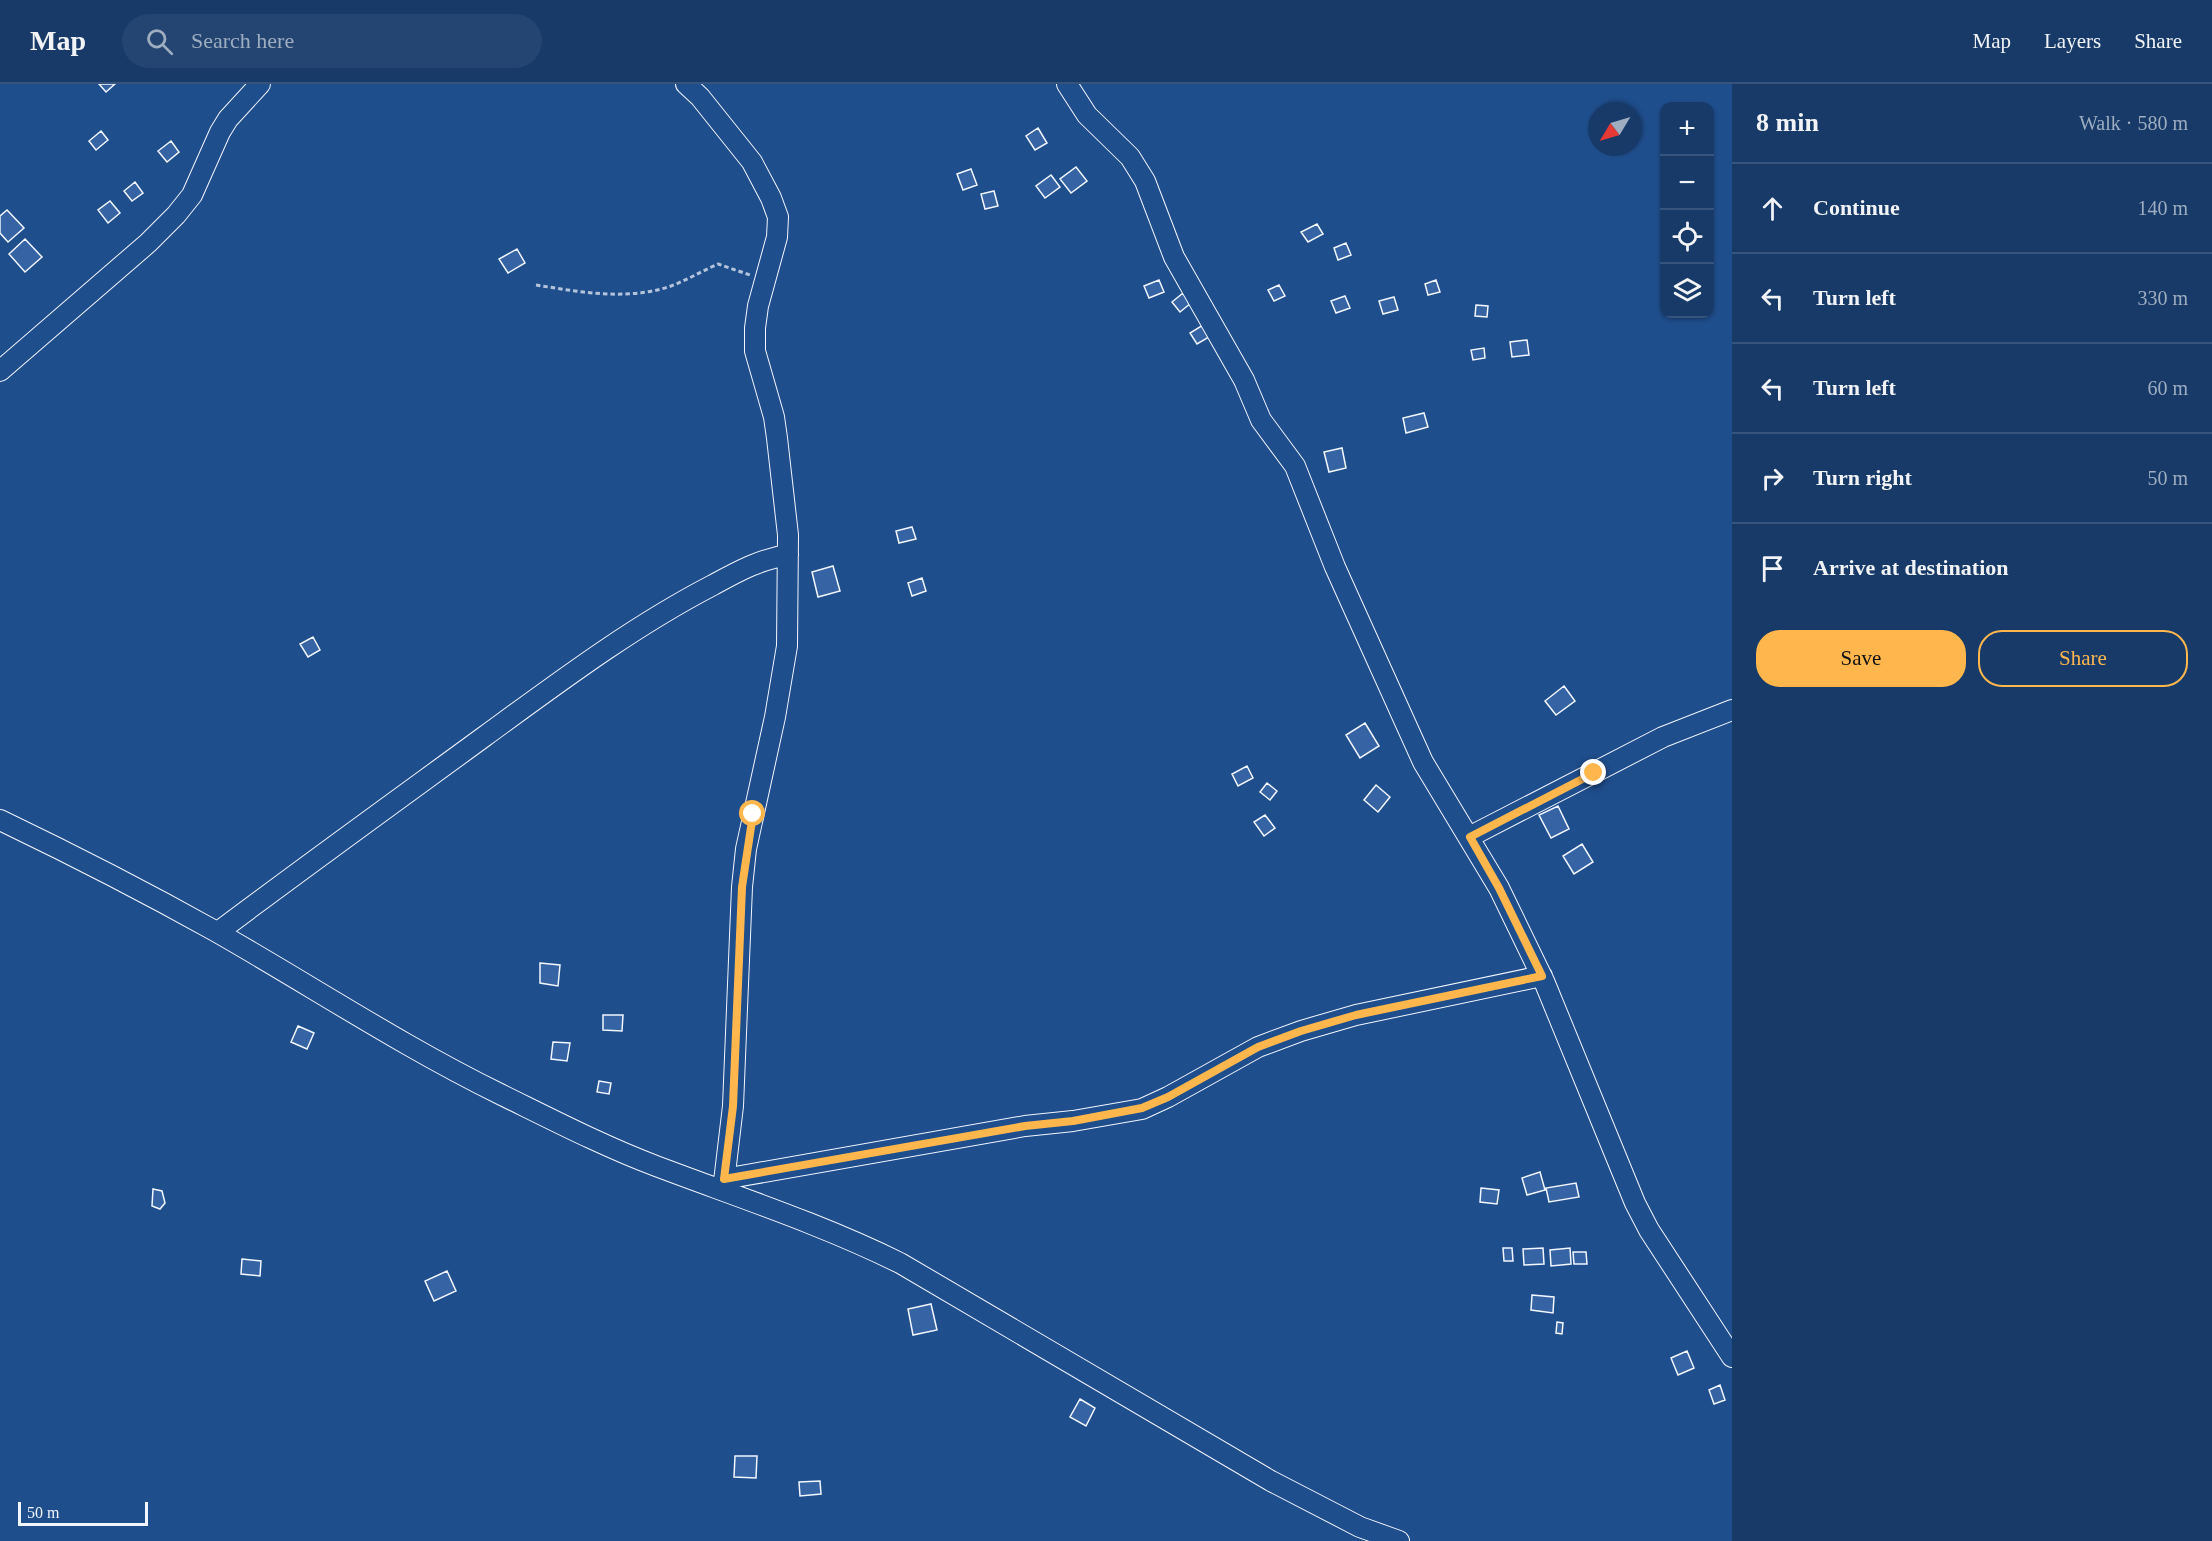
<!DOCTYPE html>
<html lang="en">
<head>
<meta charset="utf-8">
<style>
	body { margin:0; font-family:"Times New Roman",serif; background:#244571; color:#f1f3f6 }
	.controls { position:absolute; right:18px; top:18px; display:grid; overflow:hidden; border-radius:12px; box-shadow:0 2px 4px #0004 }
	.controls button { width:54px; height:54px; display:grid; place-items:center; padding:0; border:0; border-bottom:2px solid #36547d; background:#173a69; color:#f1f3f6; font:30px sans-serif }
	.compass { position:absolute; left:1588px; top:18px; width:54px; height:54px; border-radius:50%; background:#173a69; box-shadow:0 2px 4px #0004; rotate:232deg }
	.scale { position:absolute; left:18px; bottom:15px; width:130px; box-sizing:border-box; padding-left:6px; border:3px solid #f2f6ff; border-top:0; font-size:16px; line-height:21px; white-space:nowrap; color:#f2f6ff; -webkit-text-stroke:4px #1f4e8c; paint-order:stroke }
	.stop { position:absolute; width:18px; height:18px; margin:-14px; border:4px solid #ffb74d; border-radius:50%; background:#fff }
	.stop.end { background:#ffb74d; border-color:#fff; box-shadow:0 2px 6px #0008 }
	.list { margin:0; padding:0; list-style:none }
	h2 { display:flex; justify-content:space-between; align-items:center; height:78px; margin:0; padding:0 24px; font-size:26px }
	h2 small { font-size:20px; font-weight:400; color:#9eadc0 }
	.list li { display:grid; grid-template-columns:39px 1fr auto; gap:18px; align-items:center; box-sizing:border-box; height:90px; padding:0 24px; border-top:2px solid #36547d }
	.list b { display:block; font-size:22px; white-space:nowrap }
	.list em { font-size:20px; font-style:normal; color:#9eadc0 }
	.actions { display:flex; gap:12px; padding:18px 24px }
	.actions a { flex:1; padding:14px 0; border:2px solid #ffb74d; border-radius:24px; text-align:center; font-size:21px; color:#ffb74d }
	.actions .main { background:#ffb74d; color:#111 }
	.icon { flex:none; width:33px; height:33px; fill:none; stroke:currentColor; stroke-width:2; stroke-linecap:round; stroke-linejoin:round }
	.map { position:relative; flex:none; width:1732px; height:1457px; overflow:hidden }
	header { display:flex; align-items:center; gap:36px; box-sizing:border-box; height:84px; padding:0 30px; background:#173a69; border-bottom:2px solid #36547d }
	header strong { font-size:28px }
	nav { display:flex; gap:33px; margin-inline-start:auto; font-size:21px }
	.search { width:420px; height:54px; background:#244571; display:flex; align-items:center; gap:15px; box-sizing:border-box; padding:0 21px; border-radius:33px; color:#9eadc0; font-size:22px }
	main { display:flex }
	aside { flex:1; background:#173a69 }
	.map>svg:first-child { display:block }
</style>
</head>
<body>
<header>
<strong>Map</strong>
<div class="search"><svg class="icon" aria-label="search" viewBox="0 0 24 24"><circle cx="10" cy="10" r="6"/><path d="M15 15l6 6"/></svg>Search here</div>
<nav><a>Map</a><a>Layers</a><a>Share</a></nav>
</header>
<main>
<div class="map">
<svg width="1732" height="1457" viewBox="0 0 1732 1457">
	<rect width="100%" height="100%" fill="#1f4e8c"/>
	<path fill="#3563a3" stroke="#f2f6ff" stroke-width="1.5" d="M99,0H115L106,8Z
		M1038,44L1047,59L1035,66L1026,52Z
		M101,47L108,56L96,66L89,57Z
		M171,57L179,68L167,78L158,67Z
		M1076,83L1087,97L1071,109L1060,95Z
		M971,85L977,101L963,106L957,90Z
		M1051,91L1060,103L1045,114L1036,102Z
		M135,98L143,109L132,117L124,107Z
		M994,107L998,122L985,125L981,110Z
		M110,117L120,129L108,139L98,126Z
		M7,126L24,144L8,158L0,149V132Z
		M1317,140L1323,150L1308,158L1301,148Z
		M25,155L42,173L25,188L9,170Z
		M1346,159L1351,171L1338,176L1334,164Z
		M517,165L525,179L508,189L499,175Z
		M1159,196L1164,208L1149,214L1144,202Z
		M1436,196L1440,208L1428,211L1425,200Z
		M1279,201L1285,212L1274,217L1268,206Z
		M1183,209L1191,219L1180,228L1172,218Z
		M1345,212L1350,224L1336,229L1331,217Z
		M1394,213L1398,226L1383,230L1379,217Z
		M1476,221L1488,222L1487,233L1475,232Z
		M1203,241L1209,253L1197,260L1190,249Z
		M1527,256L1529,271L1512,273L1510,258Z
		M1484,264L1485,274L1473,276L1471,266Z
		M1424,329L1428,343L1406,349L1403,334Z
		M1342,364L1346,384L1329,388L1324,368Z
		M912,443L916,455L899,459L896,447Z
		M833,482L840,507L818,513L812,488Z
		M922,494L926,507L912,512L908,499Z
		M313,553L320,566L308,573L300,560Z
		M1564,602L1575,617L1556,631L1545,617Z
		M1365,639L1379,662L1360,674L1346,651Z
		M1247,682L1253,694L1238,702L1232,690Z
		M1267,699L1277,707L1270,716L1260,708Z
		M1376,701L1390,713L1378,728L1364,716Z
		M1558,722L1569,745L1551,754L1539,731Z
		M1265,731L1275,744L1264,752L1254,738Z
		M1582,760L1593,778L1574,790L1563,772Z
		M540,879L560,881L558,902L540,899Z
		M603,931H623L622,947L603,946Z
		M298,942L314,949L307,965L291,958Z
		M553,958L570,959L567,977L551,975Z
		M599,997L611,999L609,1010L597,1008Z
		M1540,1088L1545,1106L1527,1111L1522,1094Z
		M1576,1099L1579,1113L1549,1118L1546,1104Z
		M1481,1104L1499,1106L1497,1120L1480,1118Z
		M153,1105L162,1107L165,1119L160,1125L152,1122Z
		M1503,1164H1512L1513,1177H1504Z
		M1543,1164L1544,1180L1524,1181L1523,1165Z
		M1570,1164L1571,1180L1551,1182L1550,1166Z
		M1573,1168H1586L1587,1180H1574Z
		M242,1175L261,1177L260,1192L241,1190Z
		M447,1187L456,1207L434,1217L425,1197Z
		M1532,1211L1554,1213L1553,1229L1531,1226Z
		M931,1220L937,1246L913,1251L908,1225Z
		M1557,1238L1563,1239L1562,1250L1556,1249Z
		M1687,1267L1694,1284L1678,1291L1671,1274Z
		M1720,1301L1725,1316L1714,1320L1709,1306Z
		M1080,1315L1095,1324L1086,1342L1070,1333Z
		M735,1372H757L756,1394L734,1393Z
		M820,1397L821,1410L800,1412L799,1398Z"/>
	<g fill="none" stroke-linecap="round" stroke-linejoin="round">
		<g stroke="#f2f6ff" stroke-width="22">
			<path id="minor" d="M686,0L700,13L752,78L771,114L778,133L777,153L758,222L755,244V267L774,333L777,354L788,451L787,562L775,633L746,765L742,803L733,1022L723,1106
				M1067,0L1087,31L1130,73L1145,97L1174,173L1244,296L1261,336L1295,382L1335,483L1423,678L1499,804L1544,897L1635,1119L1649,1146L1732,1273
				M0,287L148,159L176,131L192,111L220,48L228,35L260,0
				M0,736C73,771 145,808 215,847C310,901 402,962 500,1010C551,1035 603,1062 656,1082C738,1113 821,1140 900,1179L1271,1397L1360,1443L1399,1457
				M1469,753L1663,653L1732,626
				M218,848C306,782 396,717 485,652C559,598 632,543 713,501C737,488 760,475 788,471
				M724,1095L1025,1042L1073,1037L1142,1025L1168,1013L1258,963L1301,947L1356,931L1542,892"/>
		</g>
		<path stroke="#b3c4dc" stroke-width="3" stroke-dasharray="4.5 3" stroke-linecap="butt" d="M536,201C580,208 628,217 671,202C687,196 702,187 718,180L750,191"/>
		<use href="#minor" stroke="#1f4e8c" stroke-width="20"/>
	</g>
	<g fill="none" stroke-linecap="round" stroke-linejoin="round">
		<path stroke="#ffb74d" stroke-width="8" d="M753,730L742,803L733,1022L724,1095L1025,1042L1073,1037L1142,1024L1168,1013L1258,963L1301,947L1356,931L1542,892L1499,804L1470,753L1594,689"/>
	</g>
</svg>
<div class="controls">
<button>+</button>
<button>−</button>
<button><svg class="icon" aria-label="locate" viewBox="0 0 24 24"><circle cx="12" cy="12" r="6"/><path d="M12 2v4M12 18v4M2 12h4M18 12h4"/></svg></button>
<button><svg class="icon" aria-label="layers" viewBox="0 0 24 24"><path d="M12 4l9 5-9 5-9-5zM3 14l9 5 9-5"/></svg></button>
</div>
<svg class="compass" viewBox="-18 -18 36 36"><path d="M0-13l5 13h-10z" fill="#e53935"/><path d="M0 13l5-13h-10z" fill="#9eadc0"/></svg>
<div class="scale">50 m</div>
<div class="stop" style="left:753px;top:730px"></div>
<div class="stop end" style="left:1594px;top:689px"></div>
</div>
<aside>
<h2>8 min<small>Walk · 580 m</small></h2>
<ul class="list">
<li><svg class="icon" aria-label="ahead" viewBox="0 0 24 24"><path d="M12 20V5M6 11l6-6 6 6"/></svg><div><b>Continue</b></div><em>140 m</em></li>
<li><svg class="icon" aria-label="left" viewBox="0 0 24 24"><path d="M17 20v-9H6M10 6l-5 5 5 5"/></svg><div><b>Turn left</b></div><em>330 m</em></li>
<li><svg class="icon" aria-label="left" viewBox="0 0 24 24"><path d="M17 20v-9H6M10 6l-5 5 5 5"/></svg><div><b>Turn left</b></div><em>60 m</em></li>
<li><svg class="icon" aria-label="right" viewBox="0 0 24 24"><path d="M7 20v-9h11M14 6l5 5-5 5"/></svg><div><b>Turn right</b></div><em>50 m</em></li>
<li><svg class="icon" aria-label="arrive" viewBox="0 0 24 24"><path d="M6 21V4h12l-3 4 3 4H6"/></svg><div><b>Arrive at destination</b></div></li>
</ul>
<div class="actions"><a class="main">Save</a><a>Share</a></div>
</aside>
</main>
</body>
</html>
